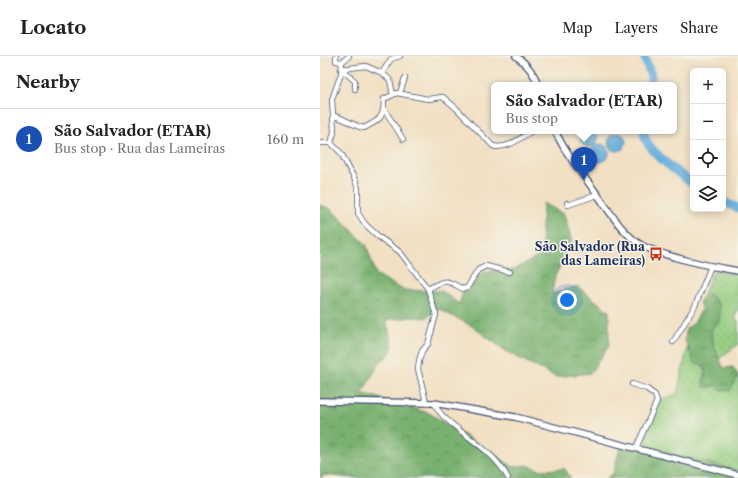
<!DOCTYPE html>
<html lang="en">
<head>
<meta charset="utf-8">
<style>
	body { margin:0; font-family:"Libre Caslon Text",serif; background:#f6f6f6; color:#222 }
	.controls { position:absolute; right:12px; top:12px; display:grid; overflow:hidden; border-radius:6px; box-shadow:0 2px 10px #0003 }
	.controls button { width:36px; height:36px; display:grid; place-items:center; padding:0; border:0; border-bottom:1px solid #e0e0e0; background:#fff; color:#222; font:20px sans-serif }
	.you { position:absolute; left:247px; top:244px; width:14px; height:14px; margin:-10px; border:3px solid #fff; border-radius:50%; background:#1a73e8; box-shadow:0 0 0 6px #1a73e833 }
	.badge { display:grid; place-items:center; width:26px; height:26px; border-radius:50%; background:#111827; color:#fff; font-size:13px; font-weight:700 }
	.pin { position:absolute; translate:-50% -33px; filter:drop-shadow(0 1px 2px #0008) }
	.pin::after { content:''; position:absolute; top:21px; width:14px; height:12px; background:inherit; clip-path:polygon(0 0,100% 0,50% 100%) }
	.popup { position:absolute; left:171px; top:26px; width:186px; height:52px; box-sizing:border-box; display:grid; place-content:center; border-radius:6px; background:#fff; filter:drop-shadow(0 1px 3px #0005); font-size:13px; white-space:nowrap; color:#767676 }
	.popup b { font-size:15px; color:#222 }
	.popup::after { content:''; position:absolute; left:50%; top:100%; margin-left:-8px; border:8px solid transparent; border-top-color:#fff }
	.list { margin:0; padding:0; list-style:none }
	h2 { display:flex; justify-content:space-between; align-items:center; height:52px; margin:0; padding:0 16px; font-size:17px }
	h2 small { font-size:13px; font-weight:400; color:#767676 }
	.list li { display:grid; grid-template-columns:26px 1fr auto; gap:12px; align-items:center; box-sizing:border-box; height:60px; padding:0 16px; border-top:1px solid #e0e0e0 }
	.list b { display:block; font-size:15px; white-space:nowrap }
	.list p { margin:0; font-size:13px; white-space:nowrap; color:#767676 }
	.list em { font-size:13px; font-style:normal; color:#767676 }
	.icon { flex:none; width:22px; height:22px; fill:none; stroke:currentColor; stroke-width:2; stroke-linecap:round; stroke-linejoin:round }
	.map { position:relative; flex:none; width:418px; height:422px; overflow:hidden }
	header { display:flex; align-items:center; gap:24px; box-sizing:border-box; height:56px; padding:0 20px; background:#fff; border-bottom:1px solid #e0e0e0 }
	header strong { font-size:19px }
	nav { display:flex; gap:22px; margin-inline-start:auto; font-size:14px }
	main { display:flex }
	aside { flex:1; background:#fff }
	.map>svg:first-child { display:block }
</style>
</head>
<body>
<header>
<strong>Locato</strong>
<nav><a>Map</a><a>Layers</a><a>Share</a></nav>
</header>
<main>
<aside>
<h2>Nearby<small></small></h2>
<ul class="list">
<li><span class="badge" style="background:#1a4fb4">1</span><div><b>São Salvador (ETAR)</b><p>Bus stop · Rua das Lameiras</p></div><em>160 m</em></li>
</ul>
</aside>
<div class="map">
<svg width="418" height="422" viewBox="0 0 418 422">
	<defs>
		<pattern id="grass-dots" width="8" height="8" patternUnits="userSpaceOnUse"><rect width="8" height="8" fill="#97ce81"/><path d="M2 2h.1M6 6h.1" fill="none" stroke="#82b172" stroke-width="1.8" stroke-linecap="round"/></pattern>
		<pattern id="forest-crowns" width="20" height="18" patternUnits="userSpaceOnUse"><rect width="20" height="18" fill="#79b16f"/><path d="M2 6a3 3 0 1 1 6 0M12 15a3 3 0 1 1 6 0" fill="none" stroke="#62905e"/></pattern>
		<pattern id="water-ripples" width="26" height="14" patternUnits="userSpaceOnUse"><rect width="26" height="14" fill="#64acdb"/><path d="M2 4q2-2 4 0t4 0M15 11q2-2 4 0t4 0" fill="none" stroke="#528cb5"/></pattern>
	</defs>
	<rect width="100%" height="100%" fill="#f7f3e8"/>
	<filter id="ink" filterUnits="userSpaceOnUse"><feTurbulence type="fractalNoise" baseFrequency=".025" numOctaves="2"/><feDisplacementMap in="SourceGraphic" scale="8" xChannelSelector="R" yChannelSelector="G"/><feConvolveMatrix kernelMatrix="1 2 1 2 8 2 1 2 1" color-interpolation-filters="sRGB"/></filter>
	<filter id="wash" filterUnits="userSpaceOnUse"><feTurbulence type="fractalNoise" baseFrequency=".012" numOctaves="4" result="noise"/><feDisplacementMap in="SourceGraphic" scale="16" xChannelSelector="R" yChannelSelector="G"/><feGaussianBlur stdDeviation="0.9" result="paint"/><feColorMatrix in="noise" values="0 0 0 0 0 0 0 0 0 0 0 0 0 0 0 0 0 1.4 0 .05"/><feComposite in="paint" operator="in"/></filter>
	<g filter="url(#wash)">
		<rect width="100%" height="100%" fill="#f1e0c3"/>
		<path fill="url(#grass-dots)" stroke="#597e70" d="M394,214L418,218V251L415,263L418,265V288L399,303L395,294L391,276L400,250L391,239L384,237Z
			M368,289L369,296C381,306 389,310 383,326L388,332L418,321V416L333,393L327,388L325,382L341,343L357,338Z"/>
		<path fill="url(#forest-crowns)" stroke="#4a7066" d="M223,147L244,158L252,186L235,220L232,238L257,230L289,255V290L270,317L236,321L187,296L152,270L119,253L106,262L94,261L66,264L73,290L69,299L60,306L42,337L109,357L194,411L207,409L220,414L245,413L251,422H33L4,419L2,422H0V149L11,153L46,188L56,218L83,234L122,235L139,248L143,237L162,217L171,215L194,214L221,199Z
			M384,237L391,239L400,250L399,267C397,268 395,269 393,270C386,278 400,304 404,312L413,311L418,319L410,335L401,334L396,329L384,332L383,326L386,318L384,309L374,307C371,300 369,290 365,285L366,273L374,267L382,253L379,247Z
			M300,392L333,393L412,413L418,416V422H287L293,418Z"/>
		<path fill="url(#water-ripples)" stroke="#406e9c" d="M260 82a9 9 0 1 1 18 0a9 9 0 1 1-18 0Z
			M288 86a9 9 0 1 1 18 0a9 9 0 1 1-18 0Z
			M271 97a9 9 0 1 1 18 0a9 9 0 1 1-18 0Z"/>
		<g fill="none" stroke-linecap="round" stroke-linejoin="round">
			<path stroke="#64acdb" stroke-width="9" d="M324,0L331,20V29
				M324,75C322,92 360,118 373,128
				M403,146L418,152"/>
		</g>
	</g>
	<g filter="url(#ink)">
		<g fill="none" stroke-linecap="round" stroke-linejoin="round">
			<g stroke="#3b4a6d" stroke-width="6">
				<path id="minor" d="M16,0V5L22,6
					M21,13L46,10L62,17L70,24L73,39
					M21,13L35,25V33
					M62,17L71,3L80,0
					M80,37L85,22
					M64,53L83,83
					M14,60C25,62 33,70 44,72C60,64 64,62 64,43L77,37L108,43L123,41L136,52L173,90C187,94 200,82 212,75
					M0,87H11L14,76L12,43L21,18L22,6L29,0
					M11,87L21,97L35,124L38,133V157L45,168L59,181L80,196L108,233L116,259L108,288L102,295L99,305L98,313L106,346
					M247,147L248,149L277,139
					M108,233C126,223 125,223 143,233L147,232L158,214L166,210L190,216
					M353,286L375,250L391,210
					M312,328L327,333L335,339L337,345L316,392
					M114,347C116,351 119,356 123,360C144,381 174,394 188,422"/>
			</g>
			<g stroke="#3b4a6d" stroke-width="8">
				<path id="tertiary" d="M196,0C207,8 214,16 218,29
					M235,75C246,98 262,118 277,138C290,156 302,177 321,189C334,196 348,199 361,203C380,208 399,212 418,215
					M0,345L114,347L195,361L418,419"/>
			</g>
			<use href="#minor" stroke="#fff" stroke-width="4.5"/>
			<use href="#tertiary" stroke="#fff" stroke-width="5.5"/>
		</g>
	</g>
	<defs>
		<g id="bus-bare" transform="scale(1.08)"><path d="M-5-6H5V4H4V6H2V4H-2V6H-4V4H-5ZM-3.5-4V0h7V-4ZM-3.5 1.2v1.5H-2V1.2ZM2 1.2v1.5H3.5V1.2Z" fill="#c8321e" stroke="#f7f3e8" stroke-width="2.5" paint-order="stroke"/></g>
	</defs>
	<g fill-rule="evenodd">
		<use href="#bus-bare" x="336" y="198"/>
	</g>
	<g text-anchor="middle" stroke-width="3" stroke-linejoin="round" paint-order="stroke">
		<g font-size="12" font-weight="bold" fill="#1b2f5e" stroke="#f7f3e8" text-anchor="end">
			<text x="325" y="195">São Salvador (Rua<tspan x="325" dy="14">das Lameiras)</tspan></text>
		</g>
	</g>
</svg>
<div class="controls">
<button>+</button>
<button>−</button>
<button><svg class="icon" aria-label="locate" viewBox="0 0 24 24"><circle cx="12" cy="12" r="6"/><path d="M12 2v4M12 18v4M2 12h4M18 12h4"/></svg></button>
<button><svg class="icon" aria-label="layers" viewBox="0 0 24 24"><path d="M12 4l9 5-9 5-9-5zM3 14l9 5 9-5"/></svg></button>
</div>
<div class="you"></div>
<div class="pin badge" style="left:264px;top:124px;background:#1a4fb4">1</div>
<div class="popup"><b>São Salvador (ETAR)</b>Bus stop</div>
</div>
</main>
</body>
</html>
